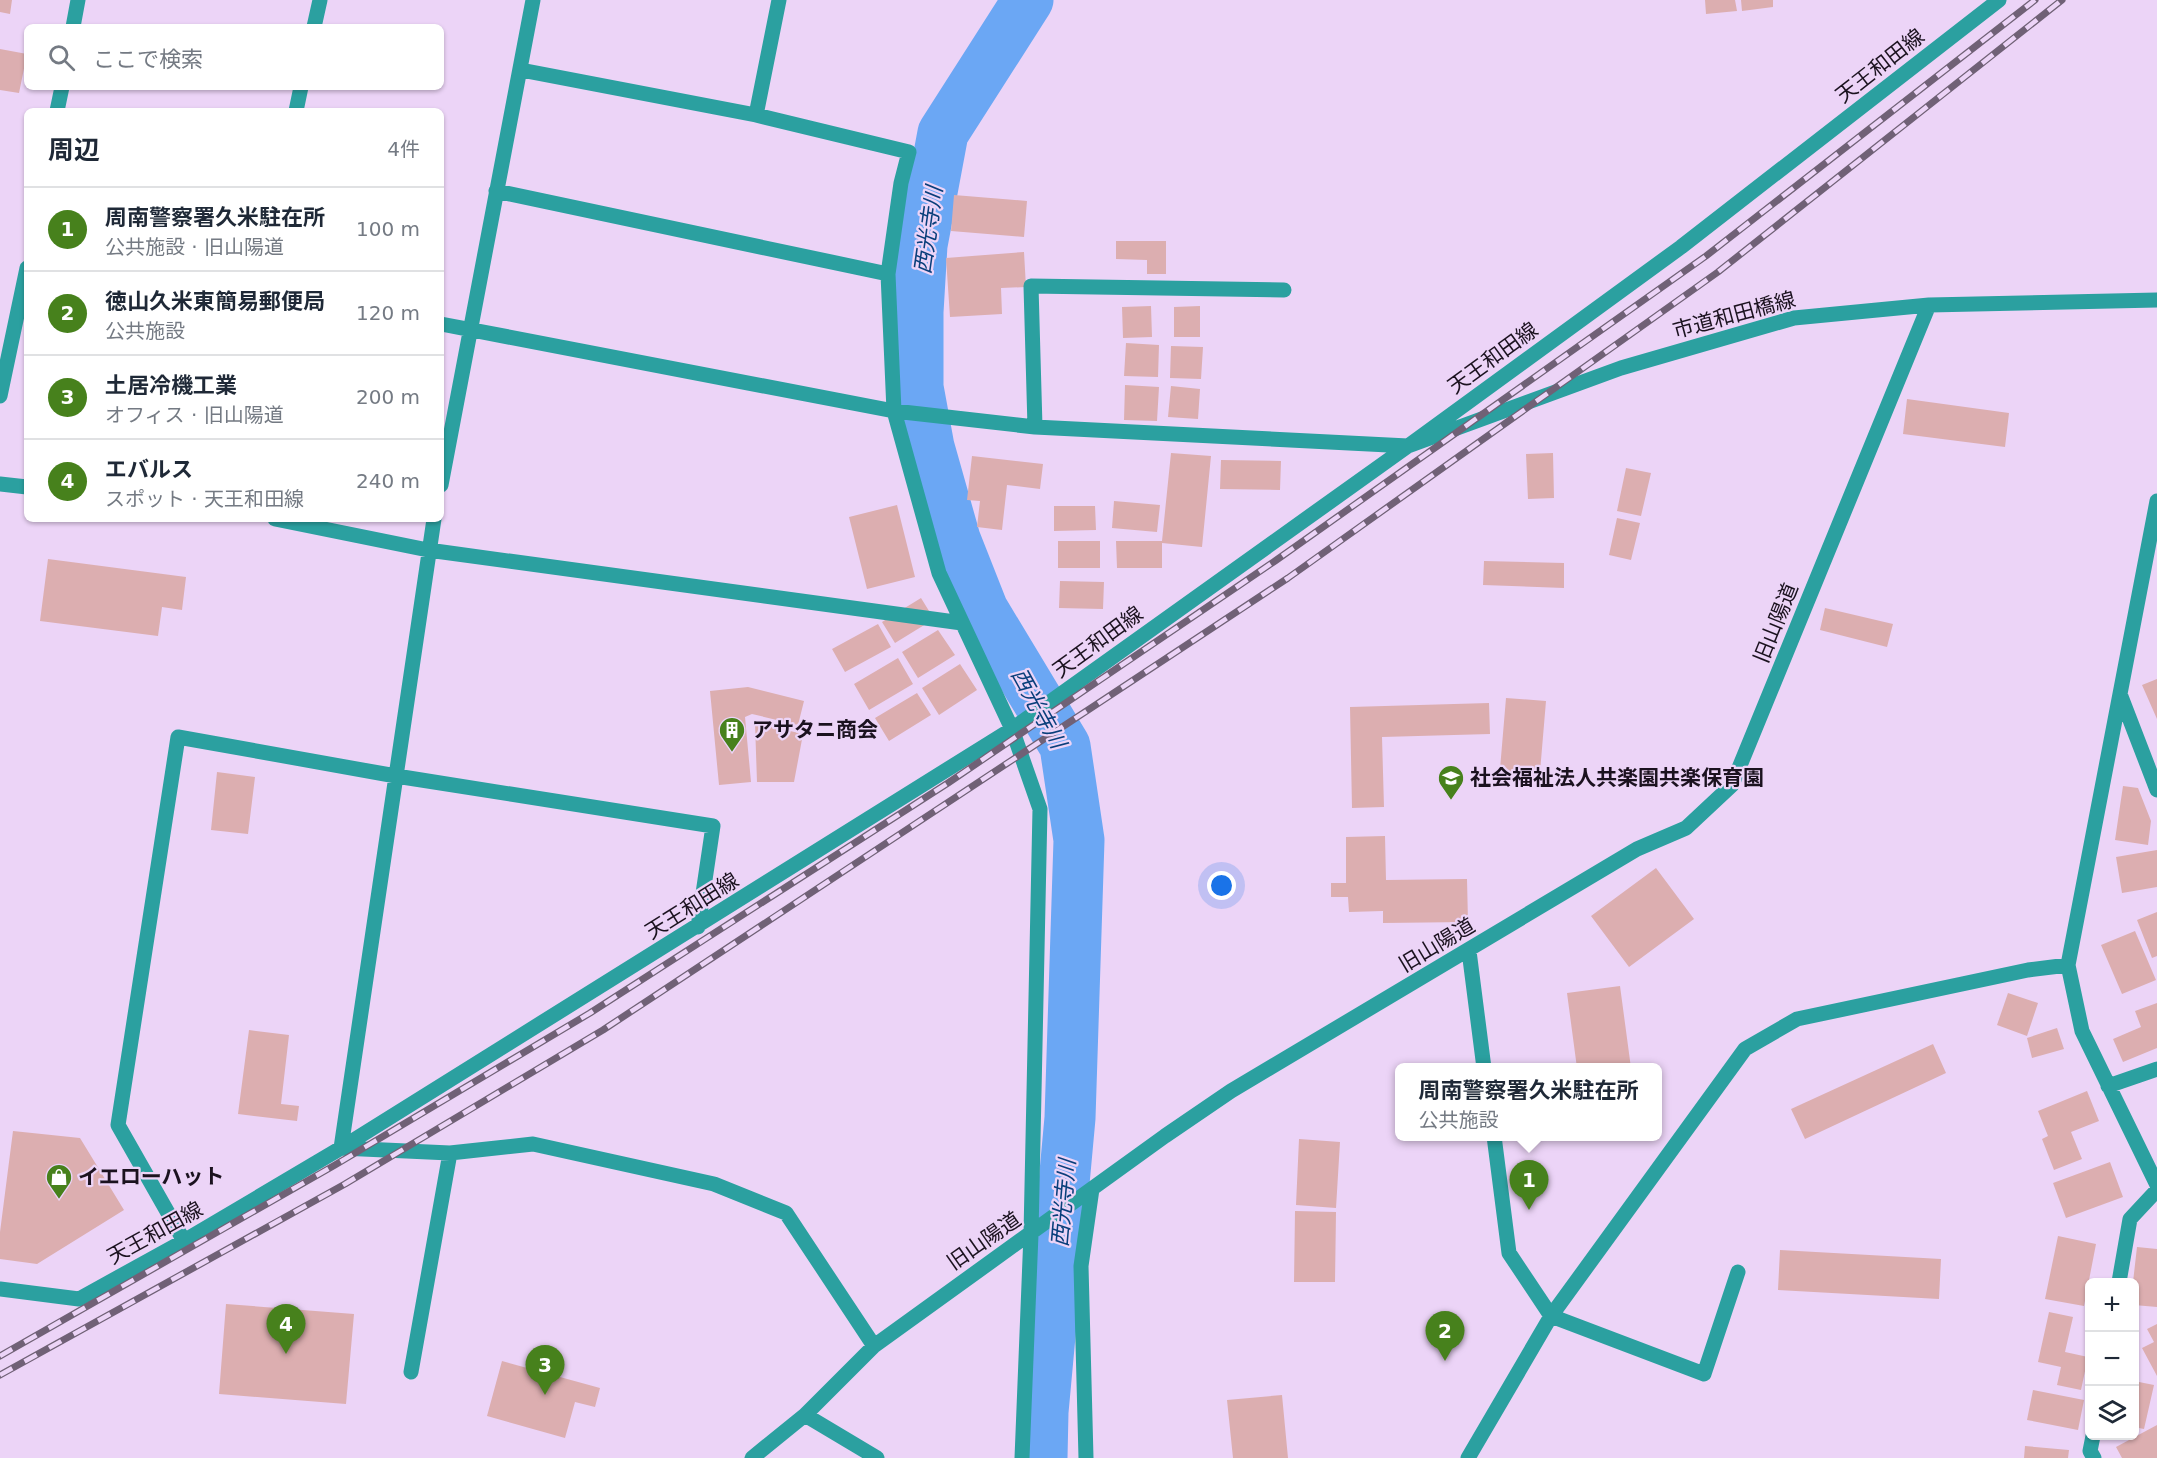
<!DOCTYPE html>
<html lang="ja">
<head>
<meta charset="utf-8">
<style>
	body { margin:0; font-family:"DejaVu Sans","Noto Sans JP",sans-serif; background:#f2f2f3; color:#1f2937 }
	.controls { position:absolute; right:18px; bottom:18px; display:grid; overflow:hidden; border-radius:9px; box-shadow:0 2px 4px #0004 }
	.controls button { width:54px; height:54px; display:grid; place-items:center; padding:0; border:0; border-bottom:2px solid #e0e1e3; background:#fff; color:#1f2937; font:30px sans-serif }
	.you { position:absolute; left:1222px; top:886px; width:21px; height:21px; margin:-15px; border:4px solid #fff; border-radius:50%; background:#1a73e8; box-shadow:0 0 0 9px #1a73e833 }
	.badge { display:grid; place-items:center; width:39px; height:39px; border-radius:50%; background:#47811c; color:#fff; font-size:20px; font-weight:700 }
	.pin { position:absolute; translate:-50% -50px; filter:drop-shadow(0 2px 3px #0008) }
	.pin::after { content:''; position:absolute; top:32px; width:21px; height:18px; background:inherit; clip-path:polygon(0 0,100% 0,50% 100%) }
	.popup { position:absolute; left:1395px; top:1063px; width:267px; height:78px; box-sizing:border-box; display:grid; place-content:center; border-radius:9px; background:#fff; filter:drop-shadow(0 2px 4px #0005); font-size:20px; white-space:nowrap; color:#747a83 }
	.popup b { font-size:22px; color:#1f2937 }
	.popup::after { content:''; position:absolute; left:50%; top:100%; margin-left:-12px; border:12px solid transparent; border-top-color:#fff }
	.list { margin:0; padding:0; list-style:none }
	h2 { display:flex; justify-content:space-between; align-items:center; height:78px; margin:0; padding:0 24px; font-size:26px }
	h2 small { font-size:20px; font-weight:400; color:#747a83 }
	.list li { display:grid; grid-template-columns:39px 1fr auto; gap:18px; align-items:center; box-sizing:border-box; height:84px; padding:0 24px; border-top:2px solid #e0e1e3 }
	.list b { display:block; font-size:22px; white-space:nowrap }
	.list p { margin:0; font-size:20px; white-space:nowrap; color:#747a83 }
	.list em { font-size:20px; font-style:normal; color:#747a83 }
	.icon { flex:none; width:33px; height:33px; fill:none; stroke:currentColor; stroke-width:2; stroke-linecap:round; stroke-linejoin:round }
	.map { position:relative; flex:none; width:2157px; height:1458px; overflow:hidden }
	.search { position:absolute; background:#fff; box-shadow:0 2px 4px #0004; left:24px; top:24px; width:420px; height:66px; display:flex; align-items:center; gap:15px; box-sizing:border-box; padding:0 21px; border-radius:9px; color:#747a83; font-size:22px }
	.panel { position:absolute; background:#fff; box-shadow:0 2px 4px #0004; left:24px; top:108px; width:420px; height:414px; border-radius:9px }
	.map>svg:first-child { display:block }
</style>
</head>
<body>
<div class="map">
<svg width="2157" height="1458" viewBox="0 0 2157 1458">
	<rect width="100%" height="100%" fill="#ecd4f7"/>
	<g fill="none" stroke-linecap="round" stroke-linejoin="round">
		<path stroke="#6ba7f4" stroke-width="51" d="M1028,0L943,133L922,245L918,312V387L929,447L955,539L983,610L1065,746L1079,840L1070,1118L1043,1412L1042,1458"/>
	</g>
	<path fill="#dcaeb0" d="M0,0H12L10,14L0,12Z
		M1705,0H1735L1737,11L1706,14Z
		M1741,0H1773V7L1742,11Z
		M0,49L27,54L19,93L0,90Z
		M954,195L1027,201L1024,237L951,231Z
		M1116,241H1166V274H1147V260L1116,259Z
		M1024,252L1026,287L1001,288L1002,314L950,317L946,258Z
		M1151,306L1152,337L1123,338L1122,307Z
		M1200,306V337H1174V307Z
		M1126,343L1159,345L1158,377L1124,376Z
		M1171,346L1203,347L1201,379L1170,378Z
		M1125,385L1159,387L1157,421L1124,420Z
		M1171,386L1200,389L1198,419L1168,417Z
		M1907,399L2009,413L2005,447L1903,434Z
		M1171,453L1211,456L1202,547L1162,543V568H1117L1116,541H1162Z
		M1553,453L1554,498L1528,499L1526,454Z
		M972,456L1043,464L1040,489L1007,485L1002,530L977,527L980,501L967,500Z
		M1221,460L1281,461L1280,490L1220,489Z
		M1626,468L1651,473L1641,516L1617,511Z
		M1114,501L1160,505L1157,532L1112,528Z
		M897,505L915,577L867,589L849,517Z
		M1054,506H1095L1096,530L1054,531Z
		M1617,518L1640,523L1631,560L1609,555Z
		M1058,541H1100V568H1058Z
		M48,559L186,577L182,610L162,607L158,636L40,621Z
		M1484,561L1564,563V588L1483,585Z
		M1060,581L1104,582L1103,609L1059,608Z
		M921,598L934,619L895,643L882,622Z
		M1825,608L1893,624L1887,647L1820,630Z
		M878,624L891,647L845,672L832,649Z
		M938,630L955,655L918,678L902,652Z
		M898,658L913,684L869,710L854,684Z
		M960,664L977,690L939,715L922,688Z
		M2157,679V719L2142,685Z
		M748,687L804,701L798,725L752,714L745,717L751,782L719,785L710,691Z
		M917,693L931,715L889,741L875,718Z
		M1506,698L1546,701L1539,784L1499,781Z
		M1489,703L1490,734L1382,737L1384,807L1352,808L1350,707Z
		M755,723L803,734L794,782H757Z
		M217,772L255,777L248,834L211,830Z
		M2123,786L2138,788L2151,821L2148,845L2115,840Z
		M1385,836L1386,880L1467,879L1468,922L1383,923V911L1349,912L1348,897H1331V883H1346V837Z
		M2157,850V887L2122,893L2116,857Z
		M1656,868L1694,919L1629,967L1591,916Z
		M2157,912V956L2152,958L2137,920Z
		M2135,931L2156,980L2122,994L2101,945Z
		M1620,986L1631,1068H1577L1567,993Z
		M2008,993L2038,1003L2027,1036L1997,1025Z
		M2157,1003V1048L2123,1062L2113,1039L2141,1027L2135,1011Z
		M2057,1028L2064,1049L2032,1058L2027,1038Z
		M249,1030L289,1035L281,1104L299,1106L297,1121L238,1114Z
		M1933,1044L1946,1073L1805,1139L1791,1109Z
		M2087,1091L2099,1121L2071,1132L2082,1159L2054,1170L2042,1139L2048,1136L2038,1111Z
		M13,1131L80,1138L124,1210L37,1264L0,1259V1232Z
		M1299,1139L1340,1142L1336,1208L1296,1205Z
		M2110,1162L2123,1197L2066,1218L2053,1183Z
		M1295,1211L1336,1212L1335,1282H1294Z
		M2058,1236L2096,1244L2084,1306L2045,1299Z
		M2137,1247L2157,1249V1307L2134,1305L2133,1282Z
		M1780,1250L1941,1259L1939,1299L1778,1290Z
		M226,1304L354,1314L346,1404L219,1394Z
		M2049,1312L2073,1317L2065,1352L2088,1357L2081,1390L2057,1385L2061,1367L2038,1362Z
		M2157,1324V1376L2142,1348L2154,1342L2147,1329Z
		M502,1361L600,1388L595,1407L575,1402L565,1438L487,1416Z
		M2134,1381L2154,1385L2144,1429L2134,1427Z
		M2033,1390L2084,1400L2078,1430L2027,1420Z
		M1282,1395L1288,1458H1233L1227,1400Z
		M2157,1425V1458H2122L2116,1447Z
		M2025,1446L2069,1450L2068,1458H2024Z"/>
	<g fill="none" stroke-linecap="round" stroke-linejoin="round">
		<path stroke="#2ba0a0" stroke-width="15" d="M73,27L78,0
			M314,27L320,0
			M521,70L756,115L909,152L901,183L888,274L894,411L939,573L1012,729L1040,809L1031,1234L1022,1458
			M57,111L62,87
			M296,111L301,87
			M756,115L779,0
			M496,191L888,274
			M441,324L894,411L1035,427L1408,446L1621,368L1794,318L1929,305L2157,300
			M0,396L27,268
			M1035,427L1031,286L1284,290
			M0,484L27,487
			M441,485L533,0
			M2157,501L2068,965L2082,1031L2157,1185
			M275,519L428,550L962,623
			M434,519L341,1148L450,1153
			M2120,694L2157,790
			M1469,951L1484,1068
			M2108,1086L2157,1069
			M1494,1136L1509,1253L1551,1316L1704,1374L1738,1272
			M184,1241L118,1125L178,737L396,776L713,826L698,927
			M2119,1282L2130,1219L2157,1190
			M0,1289L79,1299L184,1241L341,1148L1012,729L1408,446L1681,247L1999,0
			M411,1372L450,1153L533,1144L714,1184L786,1213L874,1346
			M805,1415L877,1458
			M2093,1436L2090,1451L2094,1458
			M752,1458L805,1415L874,1346L1165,1136L1231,1091L1637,849L1686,828L1732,785L1929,305
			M1086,1458L1081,1266L1092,1189
			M1468,1458L1551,1316L1745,1049L1797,1019L2028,970L2068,965"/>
		<g stroke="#706176" stroke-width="7">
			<path id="rail" d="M0,1356L335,1165L590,1013L948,783L1275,561L1706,256L2035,0
				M0,1375L345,1184L603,1030L1288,578L1718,272L2062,0"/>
		</g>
		<use href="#rail" stroke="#ecd4f7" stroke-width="4.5" stroke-dasharray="14" stroke-linecap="butt"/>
	</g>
	<defs>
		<g id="building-pin" transform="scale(1.35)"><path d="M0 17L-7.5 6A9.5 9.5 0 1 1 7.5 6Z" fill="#47811c" stroke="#ecd4f7"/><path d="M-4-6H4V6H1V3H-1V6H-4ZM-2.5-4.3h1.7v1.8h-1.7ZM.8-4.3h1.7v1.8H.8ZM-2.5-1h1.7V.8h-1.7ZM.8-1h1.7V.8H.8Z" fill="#fff"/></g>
		<g id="school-pin" transform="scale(1.35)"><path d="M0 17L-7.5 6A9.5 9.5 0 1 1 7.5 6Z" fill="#47811c" stroke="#ecd4f7"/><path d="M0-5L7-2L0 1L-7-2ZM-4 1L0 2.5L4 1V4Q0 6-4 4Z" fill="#fff"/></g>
		<g id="shop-pin" transform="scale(1.35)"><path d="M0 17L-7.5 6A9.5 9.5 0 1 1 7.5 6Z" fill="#47811c" stroke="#ecd4f7"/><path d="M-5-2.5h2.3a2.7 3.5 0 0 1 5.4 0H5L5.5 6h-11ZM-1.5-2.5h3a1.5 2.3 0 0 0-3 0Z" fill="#fff"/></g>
	</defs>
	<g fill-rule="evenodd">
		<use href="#building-pin" x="732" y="730"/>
		<use href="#school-pin" x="1451" y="778"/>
		<use href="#shop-pin" x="59" y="1177"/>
	</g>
	<g text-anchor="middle" stroke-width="4.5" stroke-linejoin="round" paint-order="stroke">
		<g font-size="21" fill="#1b121f" stroke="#ecd4f7">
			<text transform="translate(1880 66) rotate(-38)" y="7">天王和田線</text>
			<text transform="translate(1734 315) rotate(-15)" y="7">市道和田橋線</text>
			<text transform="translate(1493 358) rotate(-36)" y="7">天王和田線</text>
			<text transform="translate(1776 623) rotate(-68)" y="7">旧山陽道</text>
			<text transform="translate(1098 642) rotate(-36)" y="7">天王和田線</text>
			<text transform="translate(692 906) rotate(-32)" y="7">天王和田線</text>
			<text transform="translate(1437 945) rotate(-31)" y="7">旧山陽道</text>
			<text transform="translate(155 1233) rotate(-29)" y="7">天王和田線</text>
			<text transform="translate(984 1241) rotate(-35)" y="7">旧山陽道</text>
		</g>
		<g font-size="21" font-weight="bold" fill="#1b121f" stroke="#ecd4f7" text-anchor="start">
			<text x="752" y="737">アサタニ商会</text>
			<text x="1470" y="785">社会福祉法人共楽園共楽保育園</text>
			<text x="78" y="1184">イエローハット</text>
		</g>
		<g font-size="22" font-style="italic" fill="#093f7b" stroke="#ecd4f7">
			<text transform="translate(928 230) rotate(-82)" y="8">西光寺川</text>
			<text transform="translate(1039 708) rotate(61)" y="8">西光寺川</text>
			<text transform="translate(1063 1203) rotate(-85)" y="8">西光寺川</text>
		</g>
	</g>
</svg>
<div class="controls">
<button>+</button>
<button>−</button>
<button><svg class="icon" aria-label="layers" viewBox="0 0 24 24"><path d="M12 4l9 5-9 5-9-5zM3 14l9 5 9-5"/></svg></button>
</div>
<div class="you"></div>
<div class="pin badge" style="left:1529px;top:1210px">1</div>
<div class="popup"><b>周南警察署久米駐在所</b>公共施設</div>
<div class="pin badge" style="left:1445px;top:1361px">2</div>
<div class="pin badge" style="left:545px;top:1395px">3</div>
<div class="pin badge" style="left:286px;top:1354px">4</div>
<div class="search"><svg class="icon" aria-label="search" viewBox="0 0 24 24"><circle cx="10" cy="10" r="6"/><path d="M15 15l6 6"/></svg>ここで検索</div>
<section class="panel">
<h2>周辺<small>4件</small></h2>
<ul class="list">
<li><span class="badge">1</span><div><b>周南警察署久米駐在所</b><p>公共施設 · 旧山陽道</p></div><em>100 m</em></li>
<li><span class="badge">2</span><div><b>徳山久米東簡易郵便局</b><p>公共施設</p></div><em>120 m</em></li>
<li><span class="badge">3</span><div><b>土居冷機工業</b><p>オフィス · 旧山陽道</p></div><em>200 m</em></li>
<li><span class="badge">4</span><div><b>エバルス</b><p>スポット · 天王和田線</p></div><em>240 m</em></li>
</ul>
</section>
</div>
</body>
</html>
